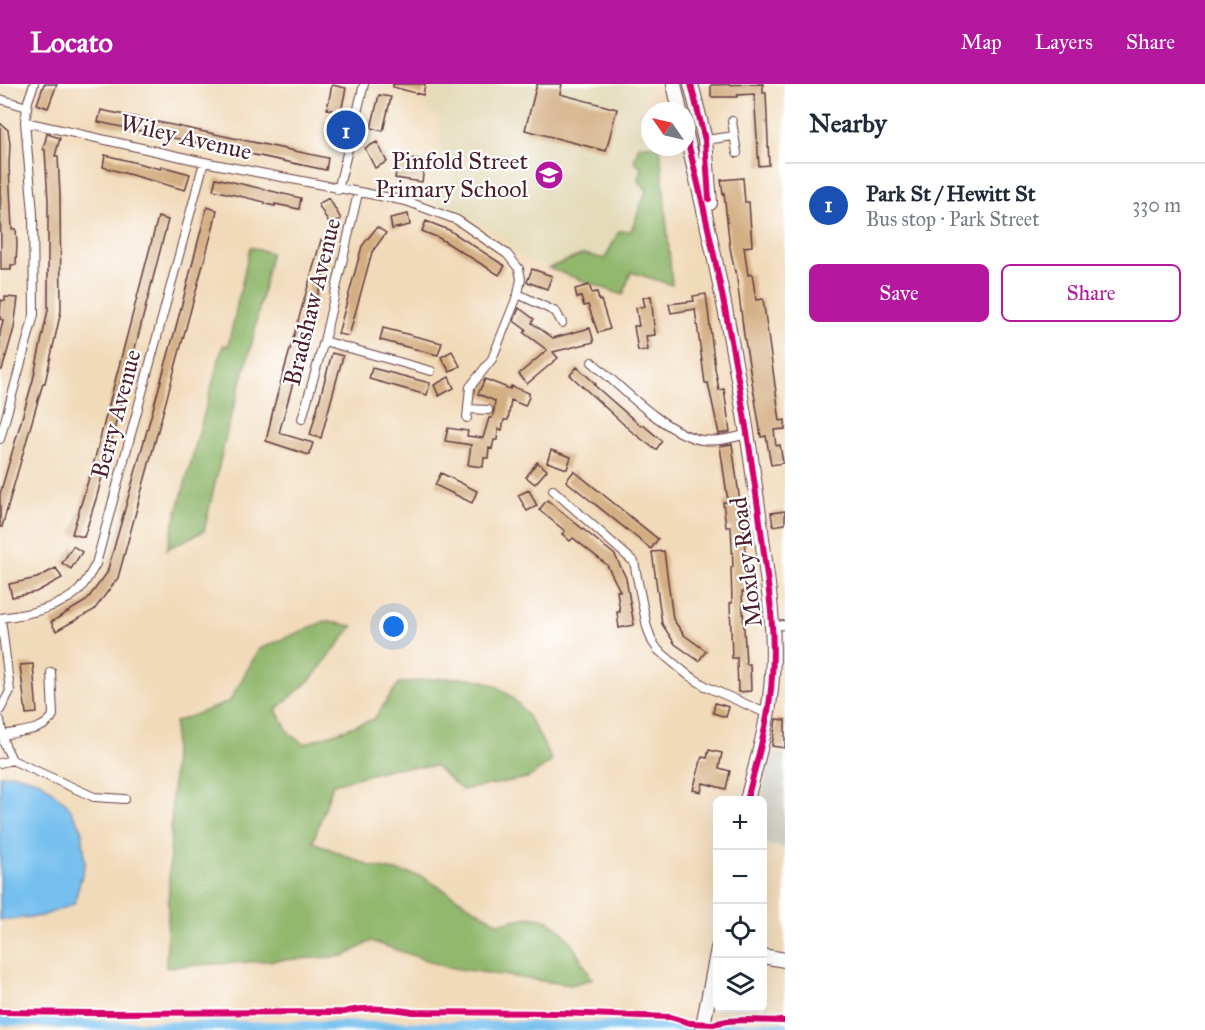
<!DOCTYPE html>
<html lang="en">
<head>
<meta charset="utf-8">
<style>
	body { margin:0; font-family:"IM FELL Great Primer",serif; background:#f6f6f7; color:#1f2937 }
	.controls { position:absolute; right:18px; bottom:18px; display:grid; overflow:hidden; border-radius:9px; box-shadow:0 6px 24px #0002 }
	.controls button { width:54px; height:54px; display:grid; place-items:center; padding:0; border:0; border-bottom:2px solid #e0e1e3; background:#fff; color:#1f2937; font:30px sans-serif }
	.compass { position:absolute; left:641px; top:18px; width:54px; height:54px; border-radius:50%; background:#fff; box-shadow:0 6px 24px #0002; rotate:304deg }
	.you { position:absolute; left:394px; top:543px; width:21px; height:21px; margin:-15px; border:4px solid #fff; border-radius:50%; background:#1a73e8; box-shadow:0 0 0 9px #1a73e833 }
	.badge { display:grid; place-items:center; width:39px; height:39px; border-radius:50%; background:#b5179e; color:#fff; font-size:20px; font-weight:700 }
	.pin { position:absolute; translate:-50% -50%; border:3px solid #fff; box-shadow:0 2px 6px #0006 }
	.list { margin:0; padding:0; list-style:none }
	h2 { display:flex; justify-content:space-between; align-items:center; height:78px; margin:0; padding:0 24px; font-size:26px }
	h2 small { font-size:20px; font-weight:400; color:#747a83 }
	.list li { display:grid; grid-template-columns:39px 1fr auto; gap:18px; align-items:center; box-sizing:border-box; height:84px; padding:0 24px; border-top:2px solid #e0e1e3 }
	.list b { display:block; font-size:22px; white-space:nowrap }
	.list p { margin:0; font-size:20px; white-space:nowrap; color:#747a83 }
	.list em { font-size:20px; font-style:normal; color:#747a83 }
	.actions { display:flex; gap:12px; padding:18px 24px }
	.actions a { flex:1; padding:14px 0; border:2px solid #b5179e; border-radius:9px; text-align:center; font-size:21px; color:#b5179e }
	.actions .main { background:#b5179e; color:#fff }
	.icon { flex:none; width:33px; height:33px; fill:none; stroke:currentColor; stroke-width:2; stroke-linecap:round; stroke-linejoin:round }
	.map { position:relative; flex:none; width:785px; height:946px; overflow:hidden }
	header { display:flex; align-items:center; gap:36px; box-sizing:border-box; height:84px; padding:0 30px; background:#b5179e; color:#fff }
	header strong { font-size:28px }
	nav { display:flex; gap:33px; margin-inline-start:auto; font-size:21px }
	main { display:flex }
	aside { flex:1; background:#fff }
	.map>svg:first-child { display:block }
</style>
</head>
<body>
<header>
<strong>Locato</strong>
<nav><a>Map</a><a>Layers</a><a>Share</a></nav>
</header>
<main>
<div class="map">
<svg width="785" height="946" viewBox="0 0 785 946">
	<rect width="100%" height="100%" fill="#fff"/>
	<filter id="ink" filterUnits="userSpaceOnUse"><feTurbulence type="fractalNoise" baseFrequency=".0167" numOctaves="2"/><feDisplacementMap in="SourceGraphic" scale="12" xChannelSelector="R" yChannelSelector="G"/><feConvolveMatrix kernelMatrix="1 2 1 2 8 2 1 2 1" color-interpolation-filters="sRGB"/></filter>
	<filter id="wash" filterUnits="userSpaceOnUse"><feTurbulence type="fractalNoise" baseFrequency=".008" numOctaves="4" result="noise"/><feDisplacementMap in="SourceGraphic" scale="24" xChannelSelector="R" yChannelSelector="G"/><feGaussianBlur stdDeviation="1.35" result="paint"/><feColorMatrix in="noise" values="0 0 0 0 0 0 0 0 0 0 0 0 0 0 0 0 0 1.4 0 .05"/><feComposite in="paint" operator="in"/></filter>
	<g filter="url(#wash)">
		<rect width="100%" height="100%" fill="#f1daba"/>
		<path fill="#e4dbba" d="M433,0H646L643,46L650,47V63H660L672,201L631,188L623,211L523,174L502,151L469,133L433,119L442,33L427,27Z"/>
		<path fill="#c6c5b8" d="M772,669L785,671V764L763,760L762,716H760Z"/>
		<path fill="#92b86e" stroke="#6e6c4c" stroke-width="1.5" d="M639,61L660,63L672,201L631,188L623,211L548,184L584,170L605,175L619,147H631L647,106L638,97L641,82L634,78Z
			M250,163L271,169L251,263L228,343L204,447L167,465L223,261L228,262Z
			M325,537L353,542L311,595L276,626L290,650L304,660L374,635L399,599C420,597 447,592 468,594C515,598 534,640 552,677L528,694L462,706L435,682L393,684L333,700L313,758L370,782L421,792L498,839C509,838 525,832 536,833C564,836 579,873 592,895L571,901L446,883L371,857L345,872L166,883L175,638L229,618L259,565Z"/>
		<path fill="#76c0ef" stroke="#60708d" stroke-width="1.5" d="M14,690L40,697L67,720L82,745L85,779L74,820L42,832L0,836V691Z"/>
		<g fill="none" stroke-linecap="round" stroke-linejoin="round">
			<path stroke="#76c0ef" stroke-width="10" d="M0,936L108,942L785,943"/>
		</g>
		<g id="blocks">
			<path fill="#d3ae82" d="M44,0H57L48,24L37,20Z
				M393,0H425L423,11L393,3Z
				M537,0H562L560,10L617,25L606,67L525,46Z
				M763,0V9H766L769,81L759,82L754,10L737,11V13H711V1Z
				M332,1L346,4L341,28L327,25Z
				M379,11L391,13L383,47L371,44Z
				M101,26L328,74L326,86L98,38Z
				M0,39L8,46L10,60L9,81L11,125L12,145H16L17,159L16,181H11V186H1Z
				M47,50L60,54L55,72H58L60,111L61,227L45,299H43L2,443H0V410L33,296L48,226V116L45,66L43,65Z
				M377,58L387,78L375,84L365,64Z
				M105,71L161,85V82L190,90L185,106L103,83Z
				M398,73L425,77L422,98L395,94Z
				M216,94L301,114L299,125L275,120V122L265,120V118L213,106Z
				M743,94L745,118H749L752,162L744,163L748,191L752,190L756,216L763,215L780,337L785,336V345L774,346L776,362L780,361L783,379L771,381L766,352L761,353L758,333L744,251L736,187L735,188L730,164L724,109L723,110L721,96Z
				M329,114L341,135L330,141L318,120Z
				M207,123L217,126L213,144L118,494L94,526L56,547L51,538L86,517L107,489L176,243Z
				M408,130L410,141L392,145L390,134Z
				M158,133L168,136L97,412L84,453L72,450L95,374Z
				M426,137L449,146L505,182L499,191L439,154L422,147Z
				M377,143L386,149L372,168L349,252L338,250L362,162Z
				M321,156L332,159L279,349L313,359L309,371L266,357L274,322Z
				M532,185L552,192L547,205L527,198Z
				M589,201L592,209L597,208L599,217L601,216L610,245L598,249L588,221L584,222L581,213L577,214L575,205Z
				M706,210L715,284L719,306L724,305L730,348L719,350L708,299H705L695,225L671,229L669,220L694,217L693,212Z
				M651,212L655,251L646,252L648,266L638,267L634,242H639L636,224L645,222L643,214Z
				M5,213L18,214L14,244L2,286H0V250L3,236L0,235L1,216L5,217Z
				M519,224L534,235L532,239L553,254L590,244L594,258L553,268L558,274L527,300L519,290L547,266L524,249L526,246L514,237Z
				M383,244L442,259L438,271L380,256Z
				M452,267L460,282L450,288L441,273Z
				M332,269L343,272L321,354L310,351Z
				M577,283L596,300L594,301L641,342L643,341L662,357L656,366L631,347L570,291Z
				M372,284L430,299L427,311L369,295Z
				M449,293L454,304L439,312L434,301Z
				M485,295L510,305L511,302L529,309V313L525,322L511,316L508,336H504L502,346L498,345L497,356H494L492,365L489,364L488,374H484L483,383L468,381L471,361L445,357L448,344L468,347L467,352L483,354L489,334H492L494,327L495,317L478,310Z
				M732,360L745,455V508H742L746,580H750L751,607L738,608L737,574H732L730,519H732L731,483H733L731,443H726L725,434L723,418H728L720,362Z
				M551,366L571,373L567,385L547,378Z
				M537,378L547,386L535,400L526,393Z
				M574,387L658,455L651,465L566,397Z
				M441,389L477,407L472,419L435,401Z
				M529,406L537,422L527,427L518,411Z
				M547,416L615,471L626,494L634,541L619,544L617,528H620L617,507H620L607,481L573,454L570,457L562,450L565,447L539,426Z
				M785,427V440L773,442L771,429Z
				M73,462L82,468L71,485L62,479Z
				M664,467L673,535L684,551L706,567L699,577L675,560L662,540L652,468Z
				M56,484L62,494L36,508L12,513L9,500L37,494Z
				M33,580L37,629L26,630L20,581Z
				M715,619L729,623L726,633L713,629Z
				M776,635L785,636V664L772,662Z
				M709,666L722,669L719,684L730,687L726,705L703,699L701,708L693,706L702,673L707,674Z"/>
		</g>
	</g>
	<g filter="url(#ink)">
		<use href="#blocks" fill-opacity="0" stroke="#633b40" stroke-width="1.5"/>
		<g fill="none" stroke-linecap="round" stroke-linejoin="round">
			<g stroke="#633b40" stroke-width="10">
				<path id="minor" d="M0,15L27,23
					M732,37L737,69
					M25,38L204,78L406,117L457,136L507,170L519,185L521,195L518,210L492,275L470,303L467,334
					M705,56L734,52
					M338,106L364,0
					M518,210L556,228L562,239
					M324,257L431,287
					M592,278C620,302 666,350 702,356C717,358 733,354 748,350
					M468,325L488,326
					M302,335L324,257L358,109
					M0,355L34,231L33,129L25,38L28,17L34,0
					M553,406L634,478L647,543L652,557L658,566L688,591L707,603L768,630
					M0,534C25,531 57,525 77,508C85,501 91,488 96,480L204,78
					M773,542L785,541
					M0,626L10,607L1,534
					M0,636L4,659L12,676L94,713L125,715
					M3,651C19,647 45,648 53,631L51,588
					M0,679L12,676"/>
			</g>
			<g stroke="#633b40" stroke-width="16">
				<path id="primary" d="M674,0L680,27
					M691,0L705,56L710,119
					M686,50C718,178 743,308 760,438C766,489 776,541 772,592C770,634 757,676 747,716
					M709,911L718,864"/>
			</g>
			<g stroke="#633b40" stroke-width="16">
				<path id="trunk" d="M762,872L785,876
					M702,946L709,911L718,899"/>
			</g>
			<use href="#minor" stroke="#fff" stroke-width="8"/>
			<use href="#primary" stroke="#fff" stroke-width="14"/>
			<use href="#trunk" stroke="#fff" stroke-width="14"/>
			<g stroke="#fff" stroke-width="10">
				<path id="cycleway" d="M691,0L705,56L709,115
					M686,50C718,178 743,308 760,438C766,489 776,541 772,592C770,634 757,676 747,716
					M0,928L92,929L344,928C365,923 392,924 412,928L559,929L670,933L690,939L713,940L727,937L746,936L785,937"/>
			</g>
			<use href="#cycleway" stroke="#d6006c" stroke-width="6"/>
		</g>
	</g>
	<defs>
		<g id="school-disc" transform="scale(1.5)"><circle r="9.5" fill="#b5179e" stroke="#fff"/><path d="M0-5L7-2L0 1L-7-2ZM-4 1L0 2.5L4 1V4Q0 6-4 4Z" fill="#fff"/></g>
	</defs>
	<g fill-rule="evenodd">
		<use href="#school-disc" x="549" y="91"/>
	</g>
	<g text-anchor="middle" stroke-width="4.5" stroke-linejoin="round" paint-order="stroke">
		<g font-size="24" fill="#4a1f2b" stroke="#fff">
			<text transform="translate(186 53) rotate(13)" y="8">Wiley Avenue</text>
			<text transform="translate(312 218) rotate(-76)" y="8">Bradshaw Avenue</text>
			<text transform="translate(116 330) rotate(-75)" y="8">Berry Avenue</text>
			<text transform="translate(746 478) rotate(-97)" y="8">Moxley Road</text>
		</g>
		<g font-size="24" fill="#4a1f2b" stroke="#fff" text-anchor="end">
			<text x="528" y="85">Pinfold Street<tspan x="528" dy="28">Primary School</tspan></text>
		</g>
	</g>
</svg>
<div class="controls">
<button>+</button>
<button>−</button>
<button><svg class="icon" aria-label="locate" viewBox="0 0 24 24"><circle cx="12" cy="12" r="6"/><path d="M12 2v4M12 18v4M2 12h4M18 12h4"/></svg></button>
<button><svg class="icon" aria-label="layers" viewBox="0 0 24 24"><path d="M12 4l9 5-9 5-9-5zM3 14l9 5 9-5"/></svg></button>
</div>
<svg class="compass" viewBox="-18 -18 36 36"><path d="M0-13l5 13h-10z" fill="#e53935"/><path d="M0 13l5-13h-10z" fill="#747a83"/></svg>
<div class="you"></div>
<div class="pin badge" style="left:346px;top:46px;background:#1a4fb4">1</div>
</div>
<aside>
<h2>Nearby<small></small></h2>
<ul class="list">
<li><span class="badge" style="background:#1a4fb4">1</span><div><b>Park St / Hewitt St</b><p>Bus stop · Park Street</p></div><em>330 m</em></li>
</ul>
<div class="actions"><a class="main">Save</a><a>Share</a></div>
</aside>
</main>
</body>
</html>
